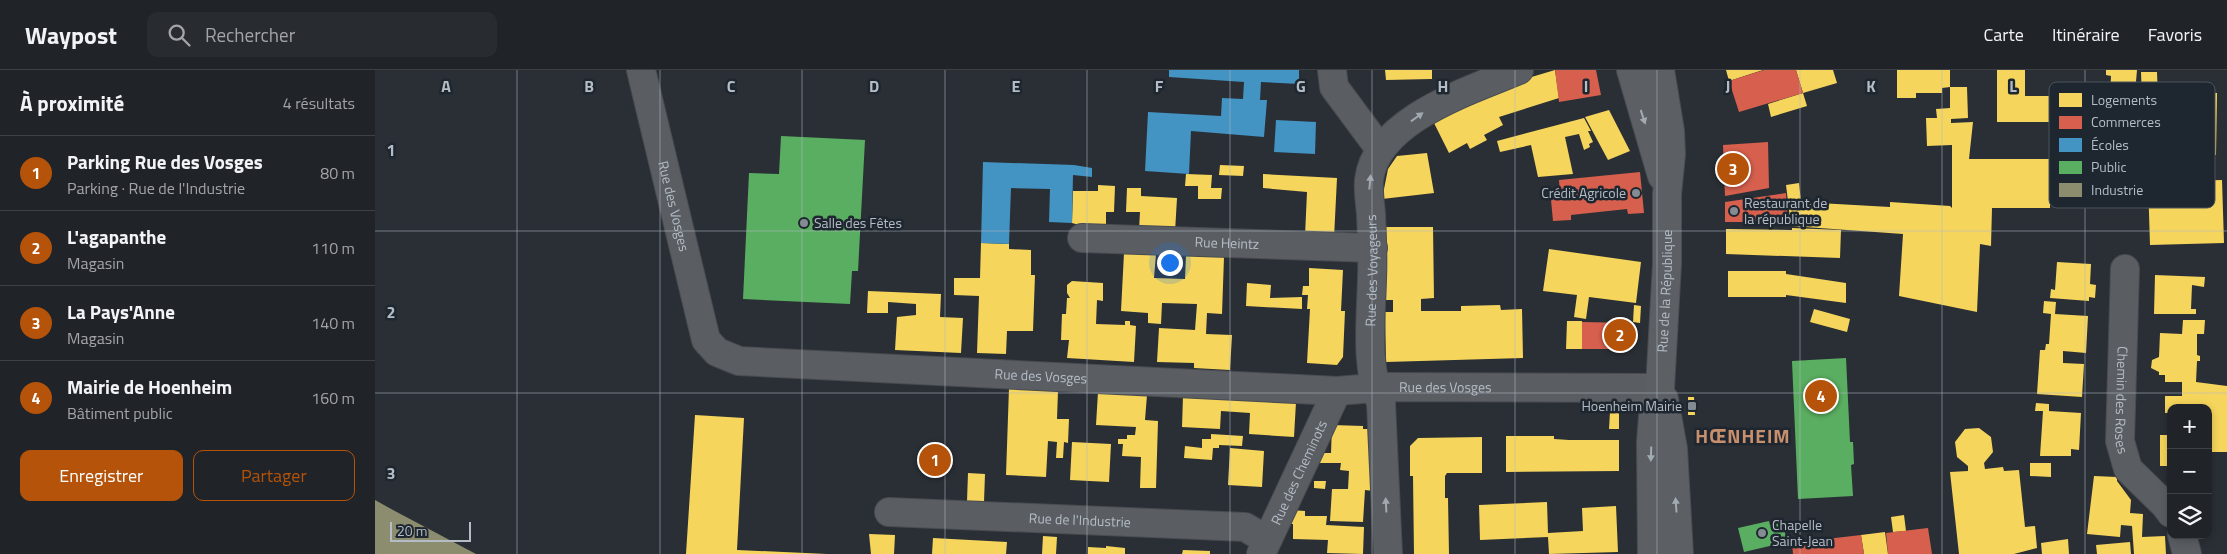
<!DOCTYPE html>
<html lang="fr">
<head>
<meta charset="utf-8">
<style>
	body { margin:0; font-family:"Titillium Web",sans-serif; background:#282b30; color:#f1f3f6 }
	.controls { position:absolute; right:15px; bottom:15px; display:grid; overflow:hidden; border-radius:10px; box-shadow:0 2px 8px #0003 }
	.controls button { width:45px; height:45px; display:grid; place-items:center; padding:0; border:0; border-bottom:1px solid #3d4045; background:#202328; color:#f1f3f6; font:25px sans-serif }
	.scale { position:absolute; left:15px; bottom:12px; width:81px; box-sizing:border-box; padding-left:5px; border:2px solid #b4bcc5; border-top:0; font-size:14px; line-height:18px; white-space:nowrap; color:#b4bcc5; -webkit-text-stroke:4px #1e262f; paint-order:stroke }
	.you { position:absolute; left:794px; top:192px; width:18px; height:18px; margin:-12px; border:4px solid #fff; border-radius:50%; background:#1a73e8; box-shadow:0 0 0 8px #1a73e833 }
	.badge { display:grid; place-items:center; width:32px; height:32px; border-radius:50%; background:#b45309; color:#fff; font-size:16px; font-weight:700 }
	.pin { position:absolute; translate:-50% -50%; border:2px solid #fff; box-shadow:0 1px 5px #0006 }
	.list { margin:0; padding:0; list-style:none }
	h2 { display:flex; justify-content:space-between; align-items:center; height:65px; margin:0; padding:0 20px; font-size:21px }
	h2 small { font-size:16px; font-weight:400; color:#a2a4a8 }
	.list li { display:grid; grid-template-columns:32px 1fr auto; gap:15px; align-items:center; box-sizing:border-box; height:75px; padding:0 20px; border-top:1px solid #3d4045 }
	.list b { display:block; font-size:19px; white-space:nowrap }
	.list p { margin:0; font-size:16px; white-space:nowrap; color:#a2a4a8 }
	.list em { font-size:16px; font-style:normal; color:#a2a4a8 }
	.actions { display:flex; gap:10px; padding:15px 20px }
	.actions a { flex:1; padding:11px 0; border:1px solid #b45309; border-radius:10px; text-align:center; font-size:18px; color:#b45309 }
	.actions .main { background:#b45309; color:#fff }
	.icon { flex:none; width:28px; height:28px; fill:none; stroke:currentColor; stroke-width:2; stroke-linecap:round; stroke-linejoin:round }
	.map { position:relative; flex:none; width:1852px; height:484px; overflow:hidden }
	header { display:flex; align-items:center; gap:30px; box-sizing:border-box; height:70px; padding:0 25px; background:#202328; border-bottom:1px solid #3d4045 }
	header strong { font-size:24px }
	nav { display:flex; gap:28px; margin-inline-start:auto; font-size:18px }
	.search { width:350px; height:45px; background:#282b30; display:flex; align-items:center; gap:12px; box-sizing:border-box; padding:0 18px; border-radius:10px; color:#a2a4a8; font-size:19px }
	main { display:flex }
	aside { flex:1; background:#202328 }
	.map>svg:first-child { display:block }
</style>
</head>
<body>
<header>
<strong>Waypost</strong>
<div class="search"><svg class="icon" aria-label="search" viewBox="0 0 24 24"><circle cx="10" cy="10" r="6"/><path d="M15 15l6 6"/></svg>Rechercher</div>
<nav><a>Carte</a><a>Itinéraire</a><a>Favoris</a></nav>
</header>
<main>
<aside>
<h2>À proximité<small>4 résultats</small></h2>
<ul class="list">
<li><span class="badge">1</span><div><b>Parking Rue des Vosges</b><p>Parking · Rue de l'Industrie</p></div><em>80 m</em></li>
<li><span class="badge">2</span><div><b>L'agapanthe</b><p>Magasin</p></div><em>110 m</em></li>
<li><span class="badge">3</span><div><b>La Pays'Anne</b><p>Magasin</p></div><em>140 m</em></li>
<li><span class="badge">4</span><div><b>Mairie de Hoenheim</b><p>Bâtiment public</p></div><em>160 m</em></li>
</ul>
<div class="actions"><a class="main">Enregistrer</a><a>Partager</a></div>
</aside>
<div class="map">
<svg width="1852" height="484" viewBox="0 0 1852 484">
	<rect width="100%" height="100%" fill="#2a2f35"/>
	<path fill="#f6d55c" d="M1010,0H1057V9L1011,10Z
		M1180,0L1184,28L1124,47L1128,55L1109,65L1112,70L1095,79L1092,73L1074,83L1059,53L1137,13Z
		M1351,0H1388L1354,11Z
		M1421,0H1458L1462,13L1428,23Z
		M1522,0H1575V17L1567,18V23H1541V28H1522Z
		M1622,0H1650V26H1713V40L1726,39L1727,57H1748L1747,30L1735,28L1736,6L1731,5V0H1762L1760,23H1765V56H1761L1762,92L1734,93L1736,118L1714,119L1715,133H1675V138H1617L1616,176L1605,174L1602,242L1524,226L1528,164L1416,156L1411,115L1424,113L1426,132L1515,137V132L1575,136L1577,138V75L1552,76L1551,48H1562L1561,39L1575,38V17H1592L1593,48L1576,49V53L1598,52L1594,89H1675V106H1714L1713,52H1622Z
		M1766,2H1782L1785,86L1769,87Z
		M1428,23L1432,36L1396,47L1393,34Z
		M1807,23H1842L1841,85H1807Z
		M1234,40L1255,81L1233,90L1210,47Z
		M1209,48L1216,61H1213L1218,72L1214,74L1215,77L1209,80L1204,64L1190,67L1198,104L1163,107L1156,75L1125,82L1122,71Z
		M1052,83L1059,123L1007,129L1013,99L1022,86Z
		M845,95L869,96L868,106L844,105Z
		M811,104L837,105L836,118H847L846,129H823V116H810Z
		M888,104L962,108L959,168L930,166L932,122L888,118Z
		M1847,110L1849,173L1775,175L1773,112Z
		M723,115L740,116L739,142H731V158H715L697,153L698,121H723Z
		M752,118H766V126L802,128L800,162L764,160L765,142H751Z
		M1008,157H1058L1059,228L1046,229V241H1086V236L1125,235L1126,240L1147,239L1148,288L1011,292L1010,242H1018V230H1010Z
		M1417,158L1466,160L1465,188L1351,184V159L1417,160Z
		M606,173L634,174V179L656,180V205H660L658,261H632L631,284L602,283L604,226L579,225V208H605Z
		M1174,179L1266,192L1261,233L1214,227L1211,249L1199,247L1202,225L1168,221Z
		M749,183L781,184L779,208L810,209L811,185L849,187L847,244L832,243L831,264L857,265L855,300L819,298V293L782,292L784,258L820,260L822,234L787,233L786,254L773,253V243L746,241Z
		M1682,192L1716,194L1715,214L1721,215L1720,228L1714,227V231L1675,228L1676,219L1680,220Z
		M934,198L968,200L966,241H970L968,287L962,295L932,293L935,239H932L933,225H927L928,216H934Z
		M1353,201H1411V204L1471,213V233L1411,225V227H1353Z
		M1780,205L1830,207L1829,217L1817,215L1816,239H1821V244H1779Z
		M697,211L728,213V231L722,230L721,254L750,255V251H755V255L761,256L759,292L692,288L694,270H686L687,244H691L692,228H695L692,223V215Z
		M872,213L896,215L895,228L927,227V239L871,236Z
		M493,221L566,224L565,247L588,248L586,283L520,280L522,247L541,245V234L513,232V243H492Z
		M1669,231L1681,232L1680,244L1713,246L1711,283L1688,281V293L1709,294L1707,327L1662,324L1665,280H1670L1671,274H1674L1676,244L1668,243Z
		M1259,235L1266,236L1265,253L1258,252Z
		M1439,239L1475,249L1472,262L1435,252Z
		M1808,250H1830L1829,264H1822V285L1825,286V291H1822L1821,312L1852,316V382H1833V338H1796V343H1790V326H1807V312H1790V305H1784V302L1776,298L1777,290L1784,287L1785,263L1807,264Z
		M1192,251H1207V279H1191Z
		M634,318L683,321L682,349H694L693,373L689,372L688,388H681L682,372L673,371L671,407L631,405Z
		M723,322L772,325L770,350L783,351L781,418H765L766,387L747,386L748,374H743V369H752V365H760L761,357L721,355Z
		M808,326L921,332L919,367L874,364L875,343L846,341L845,359L807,357Z
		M1313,327H1319L1320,345H1313Z
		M1661,333L1674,334V341L1706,343L1704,380L1696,379V386H1665L1668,341H1660Z
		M1235,342L1244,343V359H1234Z
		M320,345L369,348L362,480L452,484H311Z
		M957,355L988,356V359H999V421L990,420L988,452L955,451L957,419H973L974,401L965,400L966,393H945L946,383H956Z
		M1604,358L1616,367L1618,382L1609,393L1610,399L1628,397L1629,401L1644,400L1650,457L1660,456L1662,478L1639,484H1584L1575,402L1593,401V396L1582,387L1580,372L1590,359Z
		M836,364L868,366L867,376L844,375V378H838L837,390L809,388L810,376L827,378V369H836Z
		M1785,365H1796V403H1793V396H1785Z
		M1131,366H1179V369L1194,370H1244V401L1131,402Z
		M1107,367V403H1072L1070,406V428H1073L1074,484H1039L1038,406H1035V376L1043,368Z
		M697,372L736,374L734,412L695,410Z
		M855,378L889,381L887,417L853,415Z
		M1655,393H1676V407L1655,406Z
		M593,403L610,404L609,432L592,431Z
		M1719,406L1742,407V411L1756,430L1755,443L1768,444L1767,467L1790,466L1791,484H1759L1757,456L1746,455L1745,467L1712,464Z
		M939,411H951L950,419L939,418Z
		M1172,432L1173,463L1208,461L1207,438L1241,436L1243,482L1174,484L1173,467L1105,470L1104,435Z
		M915,440L930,441V446H952L951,455L989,457L988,484L952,483L953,470L918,469V454H910Z
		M1529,445L1531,461L1518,462L1516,447Z
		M1510,462L1513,484H1489L1486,465Z
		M494,464L520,465L519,484H496Z
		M668,466L682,467L681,484H667Z
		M558,468L632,472L631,484H557Z
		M1693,469L1694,484H1667L1666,473Z
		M1755,472L1756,484H1722L1721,475Z
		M731,476L750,478V484H713V477L731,478Z
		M808,480L835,481V484H807Z"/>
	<path fill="#d6604d" d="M1180,0H1221L1226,25L1184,32Z
		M1389,0H1421L1428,23L1364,42L1354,11Z
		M1393,72L1394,118L1350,126L1348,75Z
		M1265,102L1269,143L1253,144L1252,139L1196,145V150L1178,151L1176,130L1179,127H1185L1184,110Z
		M1411,123L1413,152H1350V132Z
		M1207,252L1255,253V279H1207Z
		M1553,458L1557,484H1513L1511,463Z
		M1486,465L1489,484H1418L1417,473Z"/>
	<path fill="#4393c3" d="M794,0H924V14L886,12L885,30H892L889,67L816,61L814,104L770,101L773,42L846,46L847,28L868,29L869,12L794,7Z
		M901,50L941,52L940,84L899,82Z
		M608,92L699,95L717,98V107L698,105L697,153L674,152L675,119L636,118L634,174L606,173Z"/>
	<path fill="#5aae61" d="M406,66L490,70L483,201H477L475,234L368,229L374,103L404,104Z
		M1471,288L1475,372H1478L1479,394L1476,395L1478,426L1423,429L1417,291Z
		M1394,451L1395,455L1408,452L1411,468L1398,471L1399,475L1369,482L1363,458Z"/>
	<path fill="#8c8c6e" d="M0,430L18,440L101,484H0Z"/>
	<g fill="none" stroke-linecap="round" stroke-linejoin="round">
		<g stroke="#484b50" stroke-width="30">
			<g id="minor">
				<path id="s1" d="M266,0L331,270L342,282L364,291L962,321L1011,317L1285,318"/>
				<path d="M957,0L959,17L1005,79"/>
				<path id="s2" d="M707,168L998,178"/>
				<path id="s3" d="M1750,199L1745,371L1753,399L1790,435L1796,443"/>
				<path id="s4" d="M514,442L870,457L892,470"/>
				<path d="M1807,465L1812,484"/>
				<path id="s5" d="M886,484L962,321"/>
				<path id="s6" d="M1013,484L1006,333C990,295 996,250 997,209C998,187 997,166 996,144C995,133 993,121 994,110C1001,49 1097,20 1144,0"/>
			</g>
		</g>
		<g stroke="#484c52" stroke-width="30">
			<g id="major">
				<path d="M1256,0L1287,106"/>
				<path d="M1289,329L1298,379L1304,484"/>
				<path id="s7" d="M1277,484L1276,372L1278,347L1285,318L1292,194V124L1296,84L1295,61L1285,0"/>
			</g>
		</g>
		<use href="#minor" stroke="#5a5e63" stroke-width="28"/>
		<use href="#major" stroke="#5c6065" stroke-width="28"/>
	</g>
	<defs><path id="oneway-solid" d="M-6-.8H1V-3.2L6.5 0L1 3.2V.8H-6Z" transform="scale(1.25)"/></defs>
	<g fill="#a2a9b1">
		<use href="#oneway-solid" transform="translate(1042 47) rotate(-36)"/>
		<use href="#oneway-solid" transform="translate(995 112) rotate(-85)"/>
		<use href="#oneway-solid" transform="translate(1011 435) rotate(-93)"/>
	</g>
	<g fill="#a2aab2">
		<use href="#oneway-solid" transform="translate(1268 47) rotate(72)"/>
		<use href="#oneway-solid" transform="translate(1276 384) rotate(92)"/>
		<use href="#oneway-solid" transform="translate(1301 435) rotate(-94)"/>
	</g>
	<path fill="none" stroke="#b4bcc5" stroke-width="1" stroke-opacity="0.55" d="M142,0V484M285,0V484M427,0V484M570,0V484M712,0V484M855,0V484M997,0V484M1140,0V484M1282,0V484M1425,0V484M1567,0V484M1710,0V484M0,161H1852M0,323H1852"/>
	<g fill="#848b93" stroke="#1e262f" stroke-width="2">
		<circle cx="1261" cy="123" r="5"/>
		<circle cx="1359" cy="141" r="5"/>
		<circle cx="429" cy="153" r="5"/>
		<rect x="1312" y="331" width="10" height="10" rx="2.5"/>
		<circle cx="1387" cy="463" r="5"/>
	</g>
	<g text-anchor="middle" stroke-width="5" stroke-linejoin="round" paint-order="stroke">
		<g font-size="14" fill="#b4bcc5" stroke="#1e262f" text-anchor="start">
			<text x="1251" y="128" text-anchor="end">Crédit Agricole</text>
			<text x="1369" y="138">Restaurant de<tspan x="1369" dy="16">la république</tspan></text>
			<text x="439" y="158">Salle des Fêtes</text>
			<text x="1307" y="341" text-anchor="end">Hoenheim Mairie</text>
			<text x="1397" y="460">Chapelle<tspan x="1397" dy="16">Saint-Jean</tspan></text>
		</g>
		<g font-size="14" fill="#b4bcc5" stroke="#1e262f">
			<text dy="5" stroke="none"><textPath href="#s1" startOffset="140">Rue des Vosges</textPath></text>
			<text dy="5" stroke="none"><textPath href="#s2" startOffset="145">Rue Heintz</textPath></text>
			<text dy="5" stroke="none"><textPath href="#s6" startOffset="285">Rue des Voyageurs</textPath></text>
			<text dy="5" stroke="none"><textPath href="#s7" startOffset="264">Rue de la République</textPath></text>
			<text dy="5" stroke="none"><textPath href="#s1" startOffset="620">Rue des Vosges</textPath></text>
			<text dy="5" stroke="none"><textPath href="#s1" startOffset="1025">Rue des Vosges</textPath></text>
			<text dy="5" stroke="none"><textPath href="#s3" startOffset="131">Chemin des Roses</textPath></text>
			<text dy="5" stroke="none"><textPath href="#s5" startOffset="90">Rue des Cheminots</textPath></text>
			<text dy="5" stroke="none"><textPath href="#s4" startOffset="191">Rue de l'Industrie</textPath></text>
		</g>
		<g font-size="19" font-weight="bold" letter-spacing="1" fill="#c88f6d" stroke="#1e262f">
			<text x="1368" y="373">HŒNHEIM</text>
		</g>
	</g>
	<rect x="1674" y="12" width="166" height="126" rx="8" fill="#1e262f" stroke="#4b535c" stroke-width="1"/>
	<rect x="1684" y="23" width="23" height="14" fill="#f6d55c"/>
	<rect x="1684" y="46" width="23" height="13" fill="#d6604d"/>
	<rect x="1684" y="68" width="23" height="14" fill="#4393c3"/>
	<rect x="1684" y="91" width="23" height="13" fill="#5aae61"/>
	<rect x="1684" y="113" width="23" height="14" fill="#8c8c6e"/>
	<g font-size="14" fill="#b4bcc5">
		<text x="1716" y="35">Logements</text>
		<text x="1716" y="57">Commerces</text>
		<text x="1716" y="80">Écoles</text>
		<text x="1716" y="102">Public</text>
		<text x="1716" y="125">Industrie</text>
	</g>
	<g font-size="16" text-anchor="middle" font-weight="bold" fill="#b4bcc5" stroke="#1e262f" stroke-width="5" stroke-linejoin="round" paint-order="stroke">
		<text x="71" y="22">A</text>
		<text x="214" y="22">B</text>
		<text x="356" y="22">C</text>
		<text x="499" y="22">D</text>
		<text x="641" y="22">E</text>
		<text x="784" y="22">F</text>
		<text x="926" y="22">G</text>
		<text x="1068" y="22">H</text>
		<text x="1211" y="22">I</text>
		<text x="1353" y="22">J</text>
		<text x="1496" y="22">K</text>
		<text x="1638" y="22">L</text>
		<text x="16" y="86">1</text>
		<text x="16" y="248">2</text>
		<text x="16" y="409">3</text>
	</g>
</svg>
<div class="controls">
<button>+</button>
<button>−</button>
<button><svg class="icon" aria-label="layers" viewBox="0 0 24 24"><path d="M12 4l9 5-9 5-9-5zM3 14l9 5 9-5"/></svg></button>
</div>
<div class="scale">20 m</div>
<div class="you"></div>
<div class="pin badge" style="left:560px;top:390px">1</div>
<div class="pin badge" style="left:1245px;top:265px">2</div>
<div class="pin badge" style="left:1358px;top:99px">3</div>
<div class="pin badge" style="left:1446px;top:326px">4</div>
</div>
</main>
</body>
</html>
